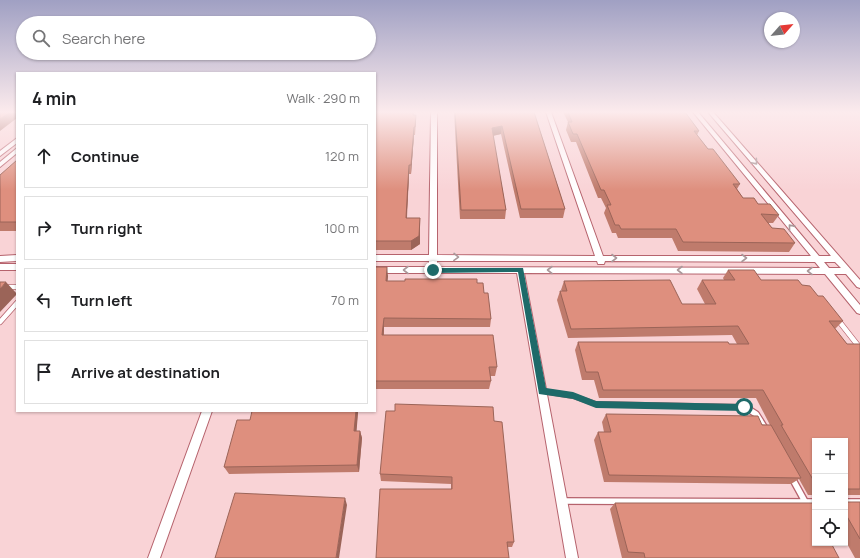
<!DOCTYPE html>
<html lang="en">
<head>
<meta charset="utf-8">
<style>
	body { margin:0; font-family:Manrope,sans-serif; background:#f2f2f2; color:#202124 }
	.controls { position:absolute; right:12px; bottom:12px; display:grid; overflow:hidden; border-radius:0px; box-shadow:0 1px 3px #0004 }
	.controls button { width:36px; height:36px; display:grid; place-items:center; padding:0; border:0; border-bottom:1px solid #e0e0e0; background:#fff; color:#202124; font:20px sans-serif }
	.compass { position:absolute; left:764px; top:12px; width:36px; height:36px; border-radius:50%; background:#fff; box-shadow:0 1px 3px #0004; rotate:63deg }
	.stop { position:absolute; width:12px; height:12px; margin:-9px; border:3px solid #1e6a69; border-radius:50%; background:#fff }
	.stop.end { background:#1e6a69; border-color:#fff; box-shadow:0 1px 4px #0008 }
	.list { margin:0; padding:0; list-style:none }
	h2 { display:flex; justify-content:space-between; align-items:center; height:52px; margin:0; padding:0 16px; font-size:17px }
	h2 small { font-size:13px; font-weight:400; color:#757577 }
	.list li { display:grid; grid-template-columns:26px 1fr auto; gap:12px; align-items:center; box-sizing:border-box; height:64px; margin:0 8px 8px; padding:0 8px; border:1px solid #e0e0e0; border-radius:0px }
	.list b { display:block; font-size:15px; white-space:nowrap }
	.list em { font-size:13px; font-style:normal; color:#757577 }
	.icon { flex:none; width:22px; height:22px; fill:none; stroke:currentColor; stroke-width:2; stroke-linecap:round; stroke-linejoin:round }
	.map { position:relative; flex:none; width:860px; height:558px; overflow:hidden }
	.search { position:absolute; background:#fff; box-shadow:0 1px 3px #0004; left:16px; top:16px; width:360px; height:44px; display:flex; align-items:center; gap:10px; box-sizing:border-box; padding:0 14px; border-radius:22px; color:#757577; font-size:15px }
	.panel { position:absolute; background:#fff; box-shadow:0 1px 3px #0004; left:16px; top:72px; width:360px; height:340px; border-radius:0px }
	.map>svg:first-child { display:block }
</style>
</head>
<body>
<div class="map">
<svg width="860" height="558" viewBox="0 0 860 558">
	<rect width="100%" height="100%" fill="#f9d3d6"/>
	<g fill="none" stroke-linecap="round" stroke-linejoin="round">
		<g stroke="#b6636d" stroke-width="5.5">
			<path id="service-far2" d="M0,287H17"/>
		</g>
		<g stroke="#b6636d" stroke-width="6">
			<path id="service-far1" d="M0,287H17
				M838,320L860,348
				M0,322L17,303
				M542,391L573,396L596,404L744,407L746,408"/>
		</g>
		<g stroke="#b6636d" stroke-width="8">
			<path id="service" d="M745,407L756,414L766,430
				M792,478L808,507
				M562,501L815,502
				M845,502H860"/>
		</g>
		<g stroke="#b6636d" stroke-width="2">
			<path id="minor" d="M431,112H437V255L595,256L546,112H551L603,256H811L693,112H698L819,256H831L708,112H713L860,280V288L857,287L846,274H834L860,305V314L857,313L825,274L524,273L578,558H566L517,273H375V267H429V261H375V255H429ZM437,261H597L598,264H604L605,261L815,262L820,268L437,267ZM824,262H835L841,268H829Z
				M17,138V143L0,156V151Z
				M17,148V153L0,167V162Z
				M17,255V261L0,262V256Z
				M0,264H17V270H0Z
				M202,411H212L160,558H148Z"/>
		</g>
		<use href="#service-far2" stroke="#fff" stroke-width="3.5"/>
		<use href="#service-far1" stroke="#fff" stroke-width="4.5"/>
		<use href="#service" stroke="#fff" stroke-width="5.5"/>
		<use href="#minor" fill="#fff" fill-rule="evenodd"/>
	</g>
	<path fill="#bf7b6c" d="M375,112H414V115L416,123L415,135H414L411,174H409L407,218H420V244L411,250H375Z
		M454,112H534L565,209L563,218H520L501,134L493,136L506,210L505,219H460Z
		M563,112H685L699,131L697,135L708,149L740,184L737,189L743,198L758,204L779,215L773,223H768L772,228L795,243L789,252L678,251L672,238H618L616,233H612L604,213L606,208L601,198H598L576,142H571L566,130L568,122Z
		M17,160V231H0V175Z
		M375,267L388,276L387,281L477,283L484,293L491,319L490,327H384V335L497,367L495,376H490L491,381L489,389H375Z
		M728,270L761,280L802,285L818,296L843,321L835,329L847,344H860V495H845V441H815V495H808L799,479L791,484L604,482L594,440L598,432H604L602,422L606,414L770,425L756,398H599L594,380H582L575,350L578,342L737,344L732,335L568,338L557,300L560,291H562L561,290L564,281L682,304H705L697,289L702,280H724L723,278Z
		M358,411L356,431H360L362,438L359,472L229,474L224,467L250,420Z
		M494,421L514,542L512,547H507L451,489V484L381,481L380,474Z
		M845,502H860V558H855L845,540Z
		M615,503L815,543L839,558H622L610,509Z"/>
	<path fill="#9b6458" d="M10,112H17V118L0,131V119Z
		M502,126L501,134L491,136L492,128Z
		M414,127V135L411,174V165Z
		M409,165V174L406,227V218Z
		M420,218V244L411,250V241Z
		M387,267L388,276L387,289L386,281Z
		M6,282L17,294L0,312V289Z
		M384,318V327L383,344L382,335Z
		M356,411H358V413L356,438L354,431Z
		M360,431L362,438L359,472L357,465Z
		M345,498L347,505L339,558H336Z"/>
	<path fill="#de8f7e" stroke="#9b6458" d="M0,112H10L0,119Z
		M375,112H413V115H416L415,127H414L411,165H409L406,218H420L419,236L411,241H375Z
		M455,112H534L565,209H521L502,126L492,128L506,210H461Z
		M568,112H685L699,131H694L708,149H713L740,184H733L743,198H754L758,204H770L779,215L761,214L772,228L784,229L795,243L683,242L676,229H621L619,225H615L607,205H611L604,190H601L577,134H573L568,122H572Z
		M17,160V222H0V175Z
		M375,267H387L386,281H405V279H477V283H483L484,293H488L491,319L384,318L382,335H493L497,367H489L491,381H375Z
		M728,270H754L761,280H798L802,285L810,286L818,296H823L843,321H829L847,344H860V489H845V441H815V483L781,425H783L763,390H603L598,372H586L578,342H728L729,344H749L738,326L571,329L560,291H567L564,281L670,280L682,304H716L702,280H735Z
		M0,282H6L0,289Z
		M395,404L493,407L494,421L502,422L514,542H507L509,558H376L380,489H452V477L380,474L386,411H395Z
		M252,411H356L354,431H360L357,465L224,467L237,420H250Z
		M606,414L758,416L762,425H771L801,478L609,475L598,432H611Z
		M235,493L345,498L336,558H215Z
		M845,502H860V539L845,513Z
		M615,503H814L815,505V543H831L839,558H645L644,553L628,552Z"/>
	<defs><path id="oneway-chevron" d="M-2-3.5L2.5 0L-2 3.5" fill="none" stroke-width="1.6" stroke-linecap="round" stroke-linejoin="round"/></defs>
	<g stroke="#aa989a">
		<use href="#oneway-chevron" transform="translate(755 162) rotate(49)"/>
		<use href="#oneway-chevron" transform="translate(791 227) rotate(-129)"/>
		<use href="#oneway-chevron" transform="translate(456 257) rotate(1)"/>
		<use href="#oneway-chevron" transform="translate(614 258)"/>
		<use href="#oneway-chevron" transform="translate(744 258)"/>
		<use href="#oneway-chevron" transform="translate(406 270) rotate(-180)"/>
		<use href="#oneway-chevron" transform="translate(550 270) rotate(180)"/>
		<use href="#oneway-chevron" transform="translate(680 270) rotate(-180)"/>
		<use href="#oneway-chevron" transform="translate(810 271) rotate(-180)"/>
	</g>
	<linearGradient id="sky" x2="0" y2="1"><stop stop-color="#a0a0c3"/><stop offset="0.59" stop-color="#fcebed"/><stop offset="1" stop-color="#fcebed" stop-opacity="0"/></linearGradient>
	<rect width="860" height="190" fill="url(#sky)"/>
	<path fill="#1e6a69" d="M433,268H523L546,388L573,392L596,401L744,404L748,407L744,411L596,408L573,399L539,394L518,272L433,273L430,270Z"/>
</svg>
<div class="controls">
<button>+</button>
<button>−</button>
<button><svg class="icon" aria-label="locate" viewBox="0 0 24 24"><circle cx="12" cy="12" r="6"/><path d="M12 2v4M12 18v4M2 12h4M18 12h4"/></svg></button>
</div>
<svg class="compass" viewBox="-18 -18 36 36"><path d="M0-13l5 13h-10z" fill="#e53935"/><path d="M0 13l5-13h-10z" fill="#757577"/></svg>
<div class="stop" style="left:744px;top:407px"></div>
<div class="stop end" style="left:433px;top:270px"></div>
<div class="search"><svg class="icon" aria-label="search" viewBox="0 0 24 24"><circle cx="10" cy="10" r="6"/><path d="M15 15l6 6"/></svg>Search here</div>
<section class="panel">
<h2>4 min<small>Walk · 290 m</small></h2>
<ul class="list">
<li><svg class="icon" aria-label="ahead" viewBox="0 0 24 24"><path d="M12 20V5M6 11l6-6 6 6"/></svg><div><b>Continue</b></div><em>120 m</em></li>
<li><svg class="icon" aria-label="right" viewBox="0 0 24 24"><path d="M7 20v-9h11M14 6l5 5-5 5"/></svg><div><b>Turn right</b></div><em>100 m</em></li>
<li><svg class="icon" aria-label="left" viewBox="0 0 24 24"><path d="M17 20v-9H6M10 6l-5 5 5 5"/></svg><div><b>Turn left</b></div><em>70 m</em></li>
<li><svg class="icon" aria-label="arrive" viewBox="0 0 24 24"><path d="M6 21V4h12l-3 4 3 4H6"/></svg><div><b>Arrive at destination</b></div></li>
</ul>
</section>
</div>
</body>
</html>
